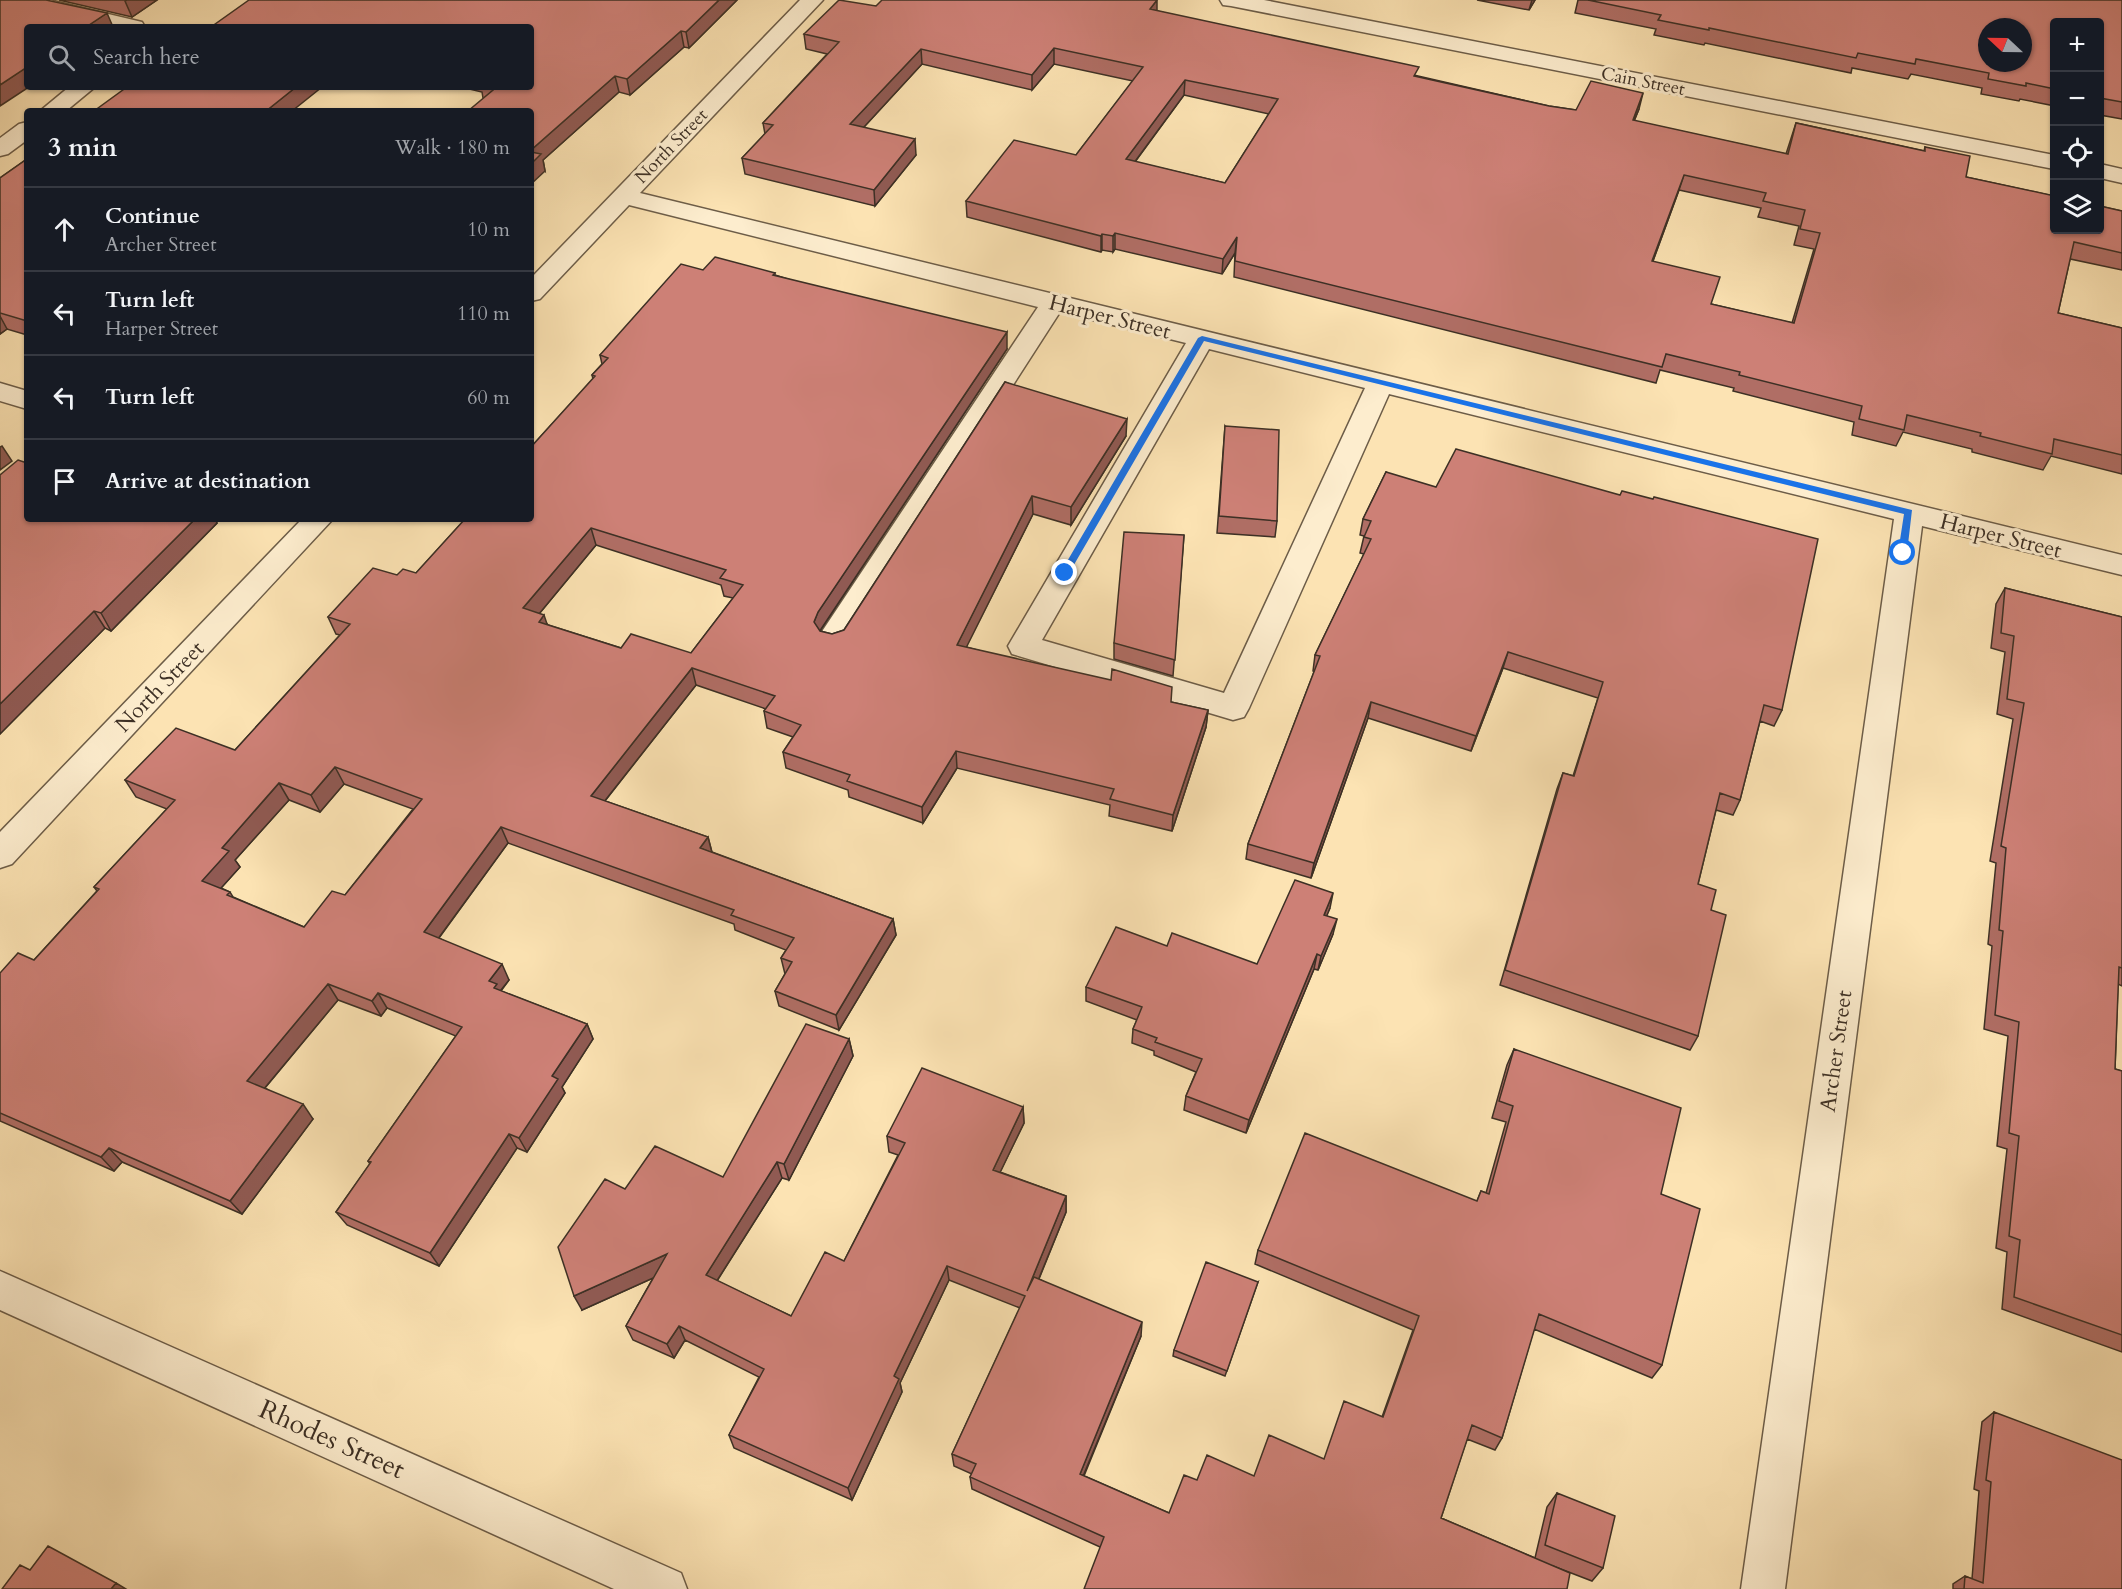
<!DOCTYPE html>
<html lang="en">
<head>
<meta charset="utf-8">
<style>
	body { margin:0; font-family:Cardo,serif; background:#242831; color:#f1f3f6 }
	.controls { position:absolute; right:18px; top:18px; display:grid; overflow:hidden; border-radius:6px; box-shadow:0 2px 4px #0004 }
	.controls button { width:54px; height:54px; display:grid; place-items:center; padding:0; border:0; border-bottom:2px solid #363941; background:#171b24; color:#f1f3f6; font:30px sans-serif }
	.compass { position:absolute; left:1978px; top:18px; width:54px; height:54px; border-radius:50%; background:#171b24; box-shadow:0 2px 4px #0004; rotate:292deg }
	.stop { position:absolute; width:18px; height:18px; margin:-14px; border:4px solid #1a73e8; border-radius:50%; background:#fff }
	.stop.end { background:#1a73e8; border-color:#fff; box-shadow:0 2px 6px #0008 }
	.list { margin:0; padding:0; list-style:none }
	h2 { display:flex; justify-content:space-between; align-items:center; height:78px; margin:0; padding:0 24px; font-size:26px }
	h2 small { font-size:20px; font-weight:400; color:#9ea1a6 }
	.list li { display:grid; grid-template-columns:39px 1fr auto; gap:18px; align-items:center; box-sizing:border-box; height:84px; padding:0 24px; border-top:2px solid #363941 }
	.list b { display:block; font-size:22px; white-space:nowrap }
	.list p { margin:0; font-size:20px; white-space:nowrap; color:#9ea1a6 }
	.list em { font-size:20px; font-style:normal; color:#9ea1a6 }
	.icon { flex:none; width:33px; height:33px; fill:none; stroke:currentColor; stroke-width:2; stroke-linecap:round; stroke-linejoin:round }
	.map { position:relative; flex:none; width:2122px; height:1589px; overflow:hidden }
	.search { position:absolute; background:#171b24; box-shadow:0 2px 4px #0004; left:24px; top:24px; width:510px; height:66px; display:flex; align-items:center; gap:15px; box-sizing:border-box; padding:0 21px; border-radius:6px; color:#9ea1a6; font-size:22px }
	.panel { position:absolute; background:#171b24; box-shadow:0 2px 4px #0004; left:24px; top:108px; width:510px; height:414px; border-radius:6px }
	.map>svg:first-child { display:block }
</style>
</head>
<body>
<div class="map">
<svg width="2122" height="1589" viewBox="0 0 2122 1589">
	<rect width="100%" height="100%" fill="#fce3b3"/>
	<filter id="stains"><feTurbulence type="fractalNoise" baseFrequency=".00333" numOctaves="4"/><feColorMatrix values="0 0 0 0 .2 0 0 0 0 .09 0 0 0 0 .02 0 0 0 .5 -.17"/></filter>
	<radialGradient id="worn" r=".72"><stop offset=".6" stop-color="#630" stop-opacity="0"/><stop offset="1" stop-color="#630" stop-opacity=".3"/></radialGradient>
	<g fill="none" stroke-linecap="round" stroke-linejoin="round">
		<g stroke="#6d5d48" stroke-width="3">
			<path id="minor" d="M12,0H49L142,22L145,27H107L15,5Z
				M800,0H823L640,193L2122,555V575L1922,526L1785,1589H1741L1894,519L1389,394L1249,708L1244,717L1233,720L1012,654L1008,646L1186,343L1060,312L845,646L834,649L823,646L819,638L823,630L1038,307L629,205L540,299L531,301V278ZM1209,349L1365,388L1224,693L1042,640Z
				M1220,0H1264L2054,155V169L1231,6L1223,5Z
				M69,87H95L66,111H40Z
				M27,122V140L8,154L0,156V138L19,124Z
				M2100,164L2122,169V183L2100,178Z
				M0,383L27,391V409L0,401Z
				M302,519H333L12,864L0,868V832Z
				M0,1271L681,1573L687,1589H614L0,1310Z"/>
		</g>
		<use href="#minor" fill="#fdedce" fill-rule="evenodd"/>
	</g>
	<path fill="#b06e65" stroke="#3d3025" stroke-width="1.5" fill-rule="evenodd" d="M59,0H157L132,17Z
		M249,0H737L689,48L684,47L630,95L619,92L543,160L545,171L483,98L482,92L461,87H531Z
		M1477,0H1535L1529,10Z
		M1578,0H2122V119L2100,115V22H2055V106L2020,99L2019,101L1981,94L1982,88L1911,74L1908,79L1852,68L1851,73L1705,43L1704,45L1654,35L1656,29L1575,13Z
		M876,6L1157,11L1418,76L1549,106L1576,110L1639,109L1634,121L1786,154L1796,123L1924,151L1925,147L1966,177L2122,211V270L2070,259L2058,313L2122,328V474L2051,456L2043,470L1972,452V449L1903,432L1896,446L1852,435L1854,422L1733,391L1734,388L1660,370L1656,383L1234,277L1235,253L1222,274L1115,249L1113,252L1102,250L1101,252L967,217L966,201L1076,155L1133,81L1054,64L1032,90L922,64L864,127L916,155L875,206L745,174L742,158L765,134L763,123L827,54L806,49L804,34ZM1184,95L1269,114L1225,183L1135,162ZM1679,190L1761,208L1758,217L1799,226L1794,245L1814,249L1792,323L1711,304L1653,261Z
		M27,159V335L7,329L0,334V178Z
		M703,270L775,273V275L1007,349L820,631L832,634L844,630L1005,382L1126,436L1071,525L1033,514L966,647L1171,702L1208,710L1206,727L1172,831L1109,816L1110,805L957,768L923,823L849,797L848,790L786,768L783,752L793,737L767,728L764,711L766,709L696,685L605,801L708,837L712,852L893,919L896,935L839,1030L779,1006L775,991L785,974L781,958L786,950L735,930L734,924L508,843L439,938L509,980L501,991L587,1024L593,1039L562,1087L565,1093L527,1152L517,1148L439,1266L347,1225L336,1212L370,1164L368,1161L456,1036L387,1008L381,1016L338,1000L265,1088L313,1119L242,1214L122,1162L114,1171L0,1121V973L34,960L97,891L94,887L167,809L136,797L125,780L235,750L340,635L336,634L328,617L397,575L416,573L593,379L592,375L602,364L600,355ZM596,545L721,585L724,596L733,598L691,653L621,648L548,625L539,614ZM344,784L413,809L345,895L304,927L233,897L230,892L221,888L240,867L235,860L289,800L320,812Z
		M1225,426L1277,521L1275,537L1217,533Z
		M1386,472L1782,710L1774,726L1760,721L1740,800L1733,815L1716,810L1698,884L1711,910L1698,1036L1690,1050L1500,985L1557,789L1563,773L1573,776L1598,698L1503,668L1471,751L1368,718L1311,878L1246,859L1248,844L1314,672L1313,671L1315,655L1364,554L1360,553L1364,536L1360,535L1363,519Z
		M0,475L27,519H215L217,523L111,631L105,628L0,734Z
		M1184,535L1173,676L1114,659V643Z
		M2005,588L2122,617V986L2118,984L2115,1069L2122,1071V1352L2002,1309L2007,1252L1996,1248L2007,1149L1997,1146L2008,1036L1984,1029L1992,946L1988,944L1996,863L1990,861L2013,719L1997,714L2005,652L1991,648L1996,604Z
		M1330,908L1326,916L1333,934L1318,970L1314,969L1246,1133L1184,1110L1186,1096L1196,1072L1154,1055V1051L1132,1043L1133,1029L1137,1020L1086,1001V987L1167,946L1257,964Z
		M849,1039L853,1056L789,1180L782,1178L717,1281L791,1316L844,1261L898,1155L889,1152L887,1136L1023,1107L1024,1123L1000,1172L1066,1196V1212L1039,1279L1141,1336L1084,1476L1169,1513L1197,1480L1254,1476L1324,1459L1382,1417L1413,1330L1255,1264L1258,1250L1477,1201L1481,1191L1486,1193L1506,1122L1492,1118L1507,1065L1514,1049L1661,1194L1662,1365L1652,1378L1534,1329L1502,1438L1495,1450L1467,1439L1441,1518L1535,1558L1547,1507L1557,1493L1603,1568L1592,1581L1553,1566L1100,1547L972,1489L970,1477L972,1474L954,1466L952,1454L1020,1308L949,1280L900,1383L902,1392L852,1500L734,1448L729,1435L759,1377L685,1340L674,1358L633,1340L626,1326L653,1278L582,1310L625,1189L723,1177Z
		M1258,1282L1225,1376L1173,1356L1174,1350Z
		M1994,1412L2122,1589H1953V1584L1965,1576L1972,1579L1979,1491L1974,1489L1982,1422Z"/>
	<path fill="#905a53" stroke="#3d3025" stroke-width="1.5" d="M127,0H157L132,17L125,1Z
		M719,0H737L689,48L686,32Z
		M1157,0V15L1150,9Z
		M1532,0H1535L1529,10Z
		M107,13L113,27H86Z
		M681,31L684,47L630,95L627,79Z
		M1054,48V64L1032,90V75Z
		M921,49L922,64L852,140L850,124Z
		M27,67V87H29L0,106V85Z
		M615,76L619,92L543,160L545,171L531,184V150Z
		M1185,80L1184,95L1125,175L1126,159Z
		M296,87H322L292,111H266Z
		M1643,93L1639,109L1628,136L1633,120Z
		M915,139L916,155L875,206L874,190Z
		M1684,175L1679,190L1647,277L1652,261Z
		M1115,233V249L1113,252V236Z
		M1102,234V250L1101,252V236Z
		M1237,237L1235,253L1222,274L1223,259Z
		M0,316L7,329L0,334Z
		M1007,332V349L821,629L817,639L814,622L818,612Z
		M1127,419L1126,436L1071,525V507Z
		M2,446L12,461L0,470V447Z
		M1032,496L1033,514L959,662L957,645Z
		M195,519H215L217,523L111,631L101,613Z
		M591,528L596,545L529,626L523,608Z
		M94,611L105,628L0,734V704Z
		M544,615L550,633L539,622Z
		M1508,652L1503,668L1471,751L1476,736Z
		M692,668L696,685L596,812L591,796Z
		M1371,702L1368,718L1311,878L1314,863Z
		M1208,710L1206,727L1172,831L1173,815Z
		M956,751L957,768L923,823L922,807Z
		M335,767L344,784L320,812L311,795Z
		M279,783L289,800L235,860L240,867L213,897L202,881L222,848Z
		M501,827L508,843L432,947L424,932Z
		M708,837L712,853L700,848Z
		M1333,893L1330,908L1321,930L1324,915Z
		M893,919L896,935L839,1030L836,1015Z
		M1337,919L1333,934L1318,970L1321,956Z
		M1317,954L1314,969L1246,1133L1249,1120Z
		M502,964L509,980L497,995L489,981Z
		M328,984L338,1000L258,1096L247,1081Z
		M378,993L387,1008L381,1016L372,1001Z
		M587,1024L593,1039L562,1087L565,1093L527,1152L519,1138L552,1076Z
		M849,1039L853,1056L789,1180L784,1164Z
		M303,1104L313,1119L242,1214L230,1201Z
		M1023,1107L1024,1123L994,1185L993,1170Z
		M509,1134L517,1148L439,1266L430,1253Z
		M109,1148L122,1162L114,1171L101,1157Z
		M777,1162L782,1178L711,1290L706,1275Z
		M1066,1196V1212L1028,1305L1027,1291Z
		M667,1254L673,1269L582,1310L574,1296Z
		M947,1266L949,1280L900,1383L902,1392L852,1500L848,1488L894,1376Z
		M1142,1322L1141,1336L1079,1486L1080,1474Z
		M679,1326L685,1340L674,1358L667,1344Z
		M116,1583L126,1589H111Z"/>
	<path fill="#cd8076" stroke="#3d3025" stroke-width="1.5" fill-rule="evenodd" d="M0,0H46L107,13L86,27H27V67L0,85Z
		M249,0H719L686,32L681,31L627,79L615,76L531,150V111H468L493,90L483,87H531V27H211Z
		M839,0L876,6L882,0H1157L1150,9L1419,67L1414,76L1549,106L1576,110L1591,81L1643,93L1633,120L1788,154L1796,123L1925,151V147L1970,156L1966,177L2055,196V230H2100V206L2122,211V253L2074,242L2058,313L2122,328V455L2054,439L2052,454L1980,436L1981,433L1907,415L1904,430L1859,419L1862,406L1739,375L1740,372L1666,354L1662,367L1235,261L1237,237L1223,259L1115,233L1113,236L1102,234L1101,236L966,201L1014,140L1076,155L1143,67L1054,48L1032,75L921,49L850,124L915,139L874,190L742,158L773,125L763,123L839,42L804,34ZM1185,80L1278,99L1225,183L1126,159ZM1684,175L1766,193L1763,201L1805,210L1800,229L1820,233L1794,323L1711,304L1720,277L1652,261Z
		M1588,0H2122V102L2100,98V22H2055V89L2026,83V86L1988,79L1989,73L1916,59L1915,64L1858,53L1856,58L1709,28V30L1658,20L1661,15ZM1987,27H2023V63H1987Z
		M127,87H296L266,111H94Z
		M531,152L541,154L531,164Z
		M27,159V321L0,313V178Z
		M715,257L775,273L773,275L1007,332L818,612L814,622L820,631L832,634L844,630L1005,382L1127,419L1071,507L1032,496L957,645L1111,680L1112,669L1172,687L1171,702L1208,710L1173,815L1110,799L1114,789L956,751L922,807L847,781L850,775L783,752L801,725L764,711L775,696L692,668L591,796L708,837L700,848L893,919L836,1015L775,991L792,962L781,958L794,938L731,915L734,910L501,827L424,932L502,964L489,981L497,984L494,988L587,1024L552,1076L558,1079L519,1138L509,1134L430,1253L336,1212L371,1162L368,1161L462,1027L378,993L372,1001L328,984L247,1081L303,1104L230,1201L109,1148L101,1157L0,1113V973L18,953L34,960L99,889L94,887L175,800L125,780L176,728L235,750L350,624L328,617L373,568L397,575L403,569L416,573L465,519H531V447L595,376L592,375L608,358L600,355L681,264L703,270ZM591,528L726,570L720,578L743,585L691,653L631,634L621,648L539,622L544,615L523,608ZM335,767L422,799L345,895L332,891L304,927L227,895L230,892L202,881L229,851L222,848L279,783L311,795Z
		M1225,426L1279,430L1277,521L1219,516Z
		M1456,449L1620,495L1622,491L1653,499L1654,497L1818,539L1782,710L1764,705L1740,800L1720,793L1698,884L1716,890L1711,910L1726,915L1698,1036L1505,970L1563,773L1574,776L1603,682L1508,652L1476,736L1371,702L1314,863L1248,844L1320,656L1315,655L1371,539L1364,537L1371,521L1363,519L1386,472L1436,487Z
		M18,460L27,463V519H195L101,613L94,611L0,704V475Z
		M1124,532L1184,535L1175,660L1114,643Z
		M2005,588L2122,617V968L2119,967L2115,1069L2122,1071V1335L2014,1297L2020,1240L2009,1236L2019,1136L2009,1133L2019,1022L1995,1015L2003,931L1999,930L2006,848L2001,846L2024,703L2007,699L2014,636L2001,633Z
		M1295,880L1333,893L1324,915L1337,919L1321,956L1317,954L1249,1120L1186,1096L1202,1059L1155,1042L1157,1038L1133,1029L1142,1007L1086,987L1116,927L1167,946L1172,933L1257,964Z
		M806,1024L849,1039L784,1164L777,1162L706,1275L791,1316L825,1252L844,1261L905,1143L887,1136L922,1068L1023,1107L993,1170L1066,1196L1027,1291L1034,1277L1142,1322L1080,1474L1169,1513L1184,1475L1197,1480L1207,1455L1254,1476L1269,1435L1324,1459L1344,1401L1383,1417L1419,1316L1258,1250L1305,1133L1477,1201L1481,1191L1489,1194L1513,1106L1499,1101L1514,1049L1681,1108L1661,1194L1700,1209L1662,1365L1539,1314L1502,1438L1472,1425L1441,1518L1570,1573L1567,1589H1084L1104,1537L970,1477L976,1464L952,1454L1025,1296L947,1266L894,1376L899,1379L848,1488L729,1435L764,1369L679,1326L667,1344L626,1326L667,1254L574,1296L558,1247L605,1179L625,1189L655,1146L723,1177Z
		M1206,1262L1258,1282L1227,1371L1174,1350Z
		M1994,1412L2122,1460V1589H1964L1965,1576L1983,1583L1991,1482L1986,1480Z
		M1557,1493L1615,1516L1603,1568L1545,1545Z
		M48,1546L116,1583L111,1589H2L20,1565L30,1570Z"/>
	<path fill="#1a73e8" d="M1202,336L1912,510L1907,553L1903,556L1898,553L1904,514L1204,341L1068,575H1062V570L1198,338Z"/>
	<g text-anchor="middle" stroke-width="6" stroke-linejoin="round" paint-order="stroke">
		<g font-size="18" fill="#3d3025" stroke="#fdedce">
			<text transform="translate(1643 81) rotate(11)" y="6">Cain Street</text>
			<text transform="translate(671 146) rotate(-46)" y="6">North Street</text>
		</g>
		<g font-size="22" fill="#3d3025" stroke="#fdedce">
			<text transform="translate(1110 316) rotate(14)" y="8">Harper Street</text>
			<text transform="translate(2001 535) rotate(14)" y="8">Harper Street</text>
			<text transform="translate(159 686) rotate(-46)" y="8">North Street</text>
			<text transform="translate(1835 1051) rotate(-82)" y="8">Archer Street</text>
		</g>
		<g font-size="27" fill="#3d3025" stroke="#fdedce">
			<text transform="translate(332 1439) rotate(24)" y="9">Rhodes Street</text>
		</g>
	</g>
	<rect width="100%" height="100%" filter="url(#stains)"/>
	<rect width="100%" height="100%" fill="url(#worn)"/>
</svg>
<div class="controls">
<button>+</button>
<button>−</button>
<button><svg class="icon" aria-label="locate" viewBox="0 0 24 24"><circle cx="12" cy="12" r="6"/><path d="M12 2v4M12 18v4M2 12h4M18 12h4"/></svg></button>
<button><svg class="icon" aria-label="layers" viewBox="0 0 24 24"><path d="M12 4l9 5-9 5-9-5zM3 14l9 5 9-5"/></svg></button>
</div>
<svg class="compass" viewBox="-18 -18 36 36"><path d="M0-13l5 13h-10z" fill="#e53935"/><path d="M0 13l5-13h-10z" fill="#9ea1a6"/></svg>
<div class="stop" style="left:1903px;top:553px"></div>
<div class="stop end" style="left:1065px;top:573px"></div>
<div class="search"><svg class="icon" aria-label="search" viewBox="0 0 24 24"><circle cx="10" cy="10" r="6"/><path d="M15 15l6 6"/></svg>Search here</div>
<section class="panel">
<h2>3 min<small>Walk · 180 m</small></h2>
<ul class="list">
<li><svg class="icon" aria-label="ahead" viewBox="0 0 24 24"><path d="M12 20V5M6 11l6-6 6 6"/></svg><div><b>Continue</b><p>Archer Street</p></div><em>10 m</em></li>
<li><svg class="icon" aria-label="left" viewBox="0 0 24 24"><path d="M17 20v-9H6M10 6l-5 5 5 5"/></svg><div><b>Turn left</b><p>Harper Street</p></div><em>110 m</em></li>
<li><svg class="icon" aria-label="left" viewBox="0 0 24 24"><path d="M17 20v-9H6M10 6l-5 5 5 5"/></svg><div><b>Turn left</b></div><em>60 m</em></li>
<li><svg class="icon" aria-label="arrive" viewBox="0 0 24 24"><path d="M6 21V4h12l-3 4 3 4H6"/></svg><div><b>Arrive at destination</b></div></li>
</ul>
</section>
</div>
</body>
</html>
